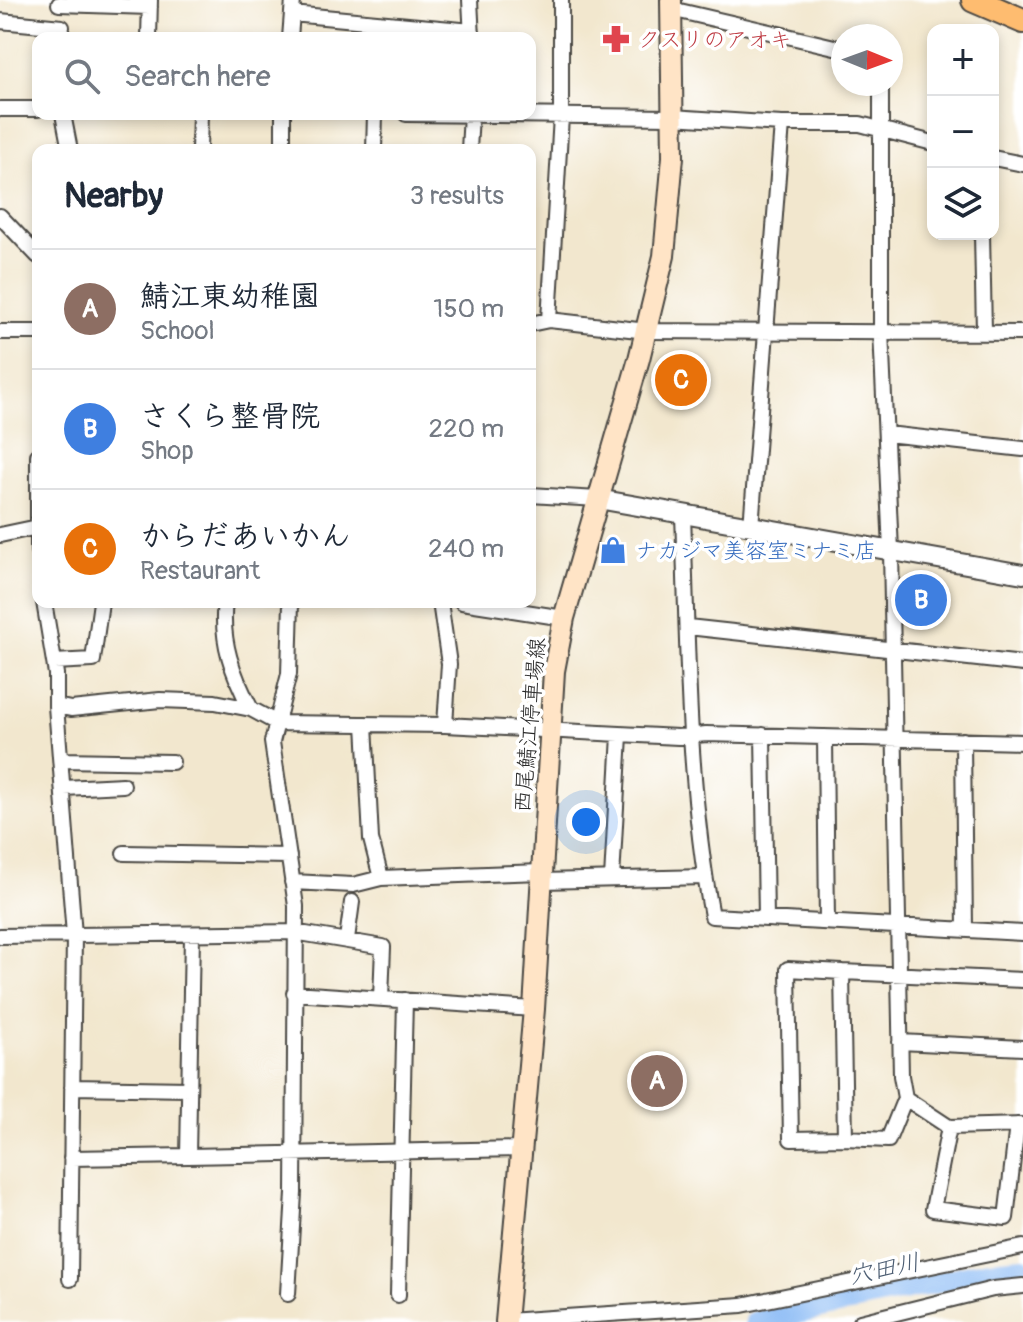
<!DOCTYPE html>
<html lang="en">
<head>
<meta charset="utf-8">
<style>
	body { margin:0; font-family:Pangolin,"Klee One",sans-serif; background:#f2f2f3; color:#1f2937 }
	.controls { position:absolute; right:24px; top:24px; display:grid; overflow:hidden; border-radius:16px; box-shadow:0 4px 12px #0003 }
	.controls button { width:72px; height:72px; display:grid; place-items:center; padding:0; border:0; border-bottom:2px solid #e0e1e3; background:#fff; color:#1f2937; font:40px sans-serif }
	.compass { position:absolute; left:831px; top:24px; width:72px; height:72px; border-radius:50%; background:#fff; box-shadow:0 4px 12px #0003; rotate:91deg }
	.you { position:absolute; left:586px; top:822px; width:28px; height:28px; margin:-20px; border:6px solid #fff; border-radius:50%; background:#1a73e8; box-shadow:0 0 0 12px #1a73e833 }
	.badge { display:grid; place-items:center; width:52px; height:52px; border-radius:50%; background:#0b8043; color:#fff; font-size:26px; font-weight:700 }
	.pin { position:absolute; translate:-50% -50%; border:4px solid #fff; box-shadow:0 2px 8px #0006 }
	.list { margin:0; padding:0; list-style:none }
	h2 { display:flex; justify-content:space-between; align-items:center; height:104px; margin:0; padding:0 32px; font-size:34px }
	h2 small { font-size:26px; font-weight:400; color:#747a83 }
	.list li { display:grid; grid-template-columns:52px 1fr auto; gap:24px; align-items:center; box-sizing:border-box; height:120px; padding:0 32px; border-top:2px solid #e0e1e3 }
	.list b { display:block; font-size:30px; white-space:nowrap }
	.list p { margin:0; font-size:26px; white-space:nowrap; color:#747a83 }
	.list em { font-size:26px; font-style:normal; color:#747a83 }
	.icon { flex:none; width:44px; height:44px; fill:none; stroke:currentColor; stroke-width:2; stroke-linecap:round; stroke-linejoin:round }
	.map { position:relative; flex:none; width:1023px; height:1322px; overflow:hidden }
	.search { position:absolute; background:#fff; box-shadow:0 4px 12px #0003; left:32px; top:32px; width:504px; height:88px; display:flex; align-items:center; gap:20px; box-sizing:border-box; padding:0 28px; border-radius:16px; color:#747a83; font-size:30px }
	.panel { position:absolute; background:#fff; box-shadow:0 4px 12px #0003; left:32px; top:144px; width:504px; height:464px; border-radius:16px }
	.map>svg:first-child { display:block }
</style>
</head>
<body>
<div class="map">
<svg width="1023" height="1322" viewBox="0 0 1023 1322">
	<rect width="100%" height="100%" fill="#fff"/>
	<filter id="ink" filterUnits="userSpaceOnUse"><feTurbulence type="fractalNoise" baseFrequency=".0125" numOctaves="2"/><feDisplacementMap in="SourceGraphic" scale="16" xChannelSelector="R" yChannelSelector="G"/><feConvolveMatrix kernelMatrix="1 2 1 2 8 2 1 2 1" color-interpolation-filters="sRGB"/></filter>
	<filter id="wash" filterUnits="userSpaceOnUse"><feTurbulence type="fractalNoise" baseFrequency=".006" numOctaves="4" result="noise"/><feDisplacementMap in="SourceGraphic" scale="32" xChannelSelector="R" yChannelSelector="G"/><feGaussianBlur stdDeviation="1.8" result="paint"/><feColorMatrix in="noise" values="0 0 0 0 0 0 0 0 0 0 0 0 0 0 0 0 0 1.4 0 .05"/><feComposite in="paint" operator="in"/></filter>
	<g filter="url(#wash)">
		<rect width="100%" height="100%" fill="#f2e7ce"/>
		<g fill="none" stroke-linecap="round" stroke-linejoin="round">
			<path stroke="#89baf5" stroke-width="22" d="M756,1322L989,1271L1023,1268"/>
		</g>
	</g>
	<g filter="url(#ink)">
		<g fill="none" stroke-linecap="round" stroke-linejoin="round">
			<g stroke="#494743" stroke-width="18">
				<path id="minor" d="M470,0L472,38
					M59,4L150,7
					M671,9L843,49
					M292,14L472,31
					M0,21L62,27
					M149,38L150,0
					M290,38L293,0
					M881,84V331L891,551L901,1076L905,1098L949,1127L1023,1125
					M0,109H38
					M63,114L70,150
					M406,114L672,117L782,124H860L933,143
					M199,150L200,114
					M283,150V114
					M374,150L375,114
					M469,150L471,114
					M993,158L1023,164
					M0,216L38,256
					M982,234L984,331
					M549,320L561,116V0
					M530,324L549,320L647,331L1023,333
					M0,332H38
					M887,434L1023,449
					M38,455V551
					M530,495L598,499
					M683,515C688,648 687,785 712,916L1023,933
					M751,527L782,124
					M0,535L38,527
					M44,602L56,674V706L74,935L70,1279
					M225,602C220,641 233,675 251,709
					M440,602L449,664L445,725
					M462,602L564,618
					M688,627L1023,664
					M54,662L93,660L101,602
					M56,706L71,709L160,700L215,702L251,709L277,723L445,725L678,737L706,734L1023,742
					M365,724L371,839L381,878L542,872
					M763,735L766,917
					M825,737L827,922
					M963,740L965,930
					M61,760L172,762
					M64,788L123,785
					M124,853L289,856
					M612,879L620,735
					M542,881L705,877
					M292,882L353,885L381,878
					M192,935L188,1156L524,1149
					M0,936L294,932L383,947L381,998
					M347,939L352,902
					M842,972L788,969L791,1139L845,1138
					M294,993L534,1009
					M900,1042L1023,1048
					M72,1087L189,1089
					M905,1098L888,1140L845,1138L842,972L1023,980
					M949,1127L933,1209L1006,1218L1017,1125
					M71,1158L188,1156
					M288,1294L294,1193L296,906L272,742L289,674L291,602
					M398,1295L405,1000
					M507,1321L742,1305L1023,1247
					M860,1322L993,1289L1023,1286"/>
			</g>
			<g stroke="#494743" stroke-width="22">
				<path id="tertiary" d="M598,499L1023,574"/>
			</g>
			<g stroke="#494743" stroke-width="24">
				<path id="secondary" d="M506,1322L534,1009L554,671L564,618L639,359L664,256L673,157L671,0"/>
			</g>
			<g stroke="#494743" stroke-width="28">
				<path id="trunk" d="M974,0L1023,21"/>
			</g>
			<use href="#minor" stroke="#fff" stroke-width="14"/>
			<use href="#tertiary" stroke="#fff" stroke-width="18"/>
			<use href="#secondary" stroke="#ffe4c6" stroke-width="20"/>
			<use href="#trunk" stroke="#febc70" stroke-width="24"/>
		</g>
	</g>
	<defs>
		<g id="pharmacy-bare" transform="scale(2.16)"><path d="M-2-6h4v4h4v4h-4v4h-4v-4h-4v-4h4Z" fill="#e0444e" stroke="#fff" stroke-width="2.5" paint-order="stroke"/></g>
		<g id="shop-bare" transform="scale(2.16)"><path d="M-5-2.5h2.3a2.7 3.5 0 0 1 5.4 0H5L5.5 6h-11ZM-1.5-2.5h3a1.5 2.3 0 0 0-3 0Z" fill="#3f7fe0" stroke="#fff" stroke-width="2.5" paint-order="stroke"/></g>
	</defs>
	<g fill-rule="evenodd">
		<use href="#pharmacy-bare" x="616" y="39"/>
		<use href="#shop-bare" x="613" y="550"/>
	</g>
	<g text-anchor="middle" stroke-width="7" stroke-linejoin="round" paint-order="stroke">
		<g font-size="22" fill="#be3a42" stroke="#fff" text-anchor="start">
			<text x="638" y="47">クスリのアオキ</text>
		</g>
		<g font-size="22" fill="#366cbe" stroke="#fff" text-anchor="start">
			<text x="635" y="558">ナカジマ美容室ミナミ店</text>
		</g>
		<g font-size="22" fill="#2b2b2b" stroke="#fff">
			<text transform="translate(529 725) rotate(-85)" y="8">西尾鯖江停車場線</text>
		</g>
		<g font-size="24" font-style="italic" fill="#4c5d72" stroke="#fff">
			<text transform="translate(884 1269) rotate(-12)" y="8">穴田川</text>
		</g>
	</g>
</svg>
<div class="controls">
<button>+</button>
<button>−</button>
<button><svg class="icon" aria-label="layers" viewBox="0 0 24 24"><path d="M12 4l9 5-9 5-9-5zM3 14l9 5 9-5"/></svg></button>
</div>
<svg class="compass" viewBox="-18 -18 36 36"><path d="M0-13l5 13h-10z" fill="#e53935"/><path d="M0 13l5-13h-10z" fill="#747a83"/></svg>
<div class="you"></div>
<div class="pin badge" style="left:657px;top:1081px;background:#8d6e63">A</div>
<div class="pin badge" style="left:921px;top:600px;background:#3f7fe0">B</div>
<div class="pin badge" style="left:681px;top:380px;background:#e8710a">C</div>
<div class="search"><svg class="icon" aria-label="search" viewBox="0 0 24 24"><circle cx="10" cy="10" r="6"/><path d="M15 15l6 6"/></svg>Search here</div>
<section class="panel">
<h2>Nearby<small>3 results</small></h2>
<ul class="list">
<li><span class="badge" style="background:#8d6e63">A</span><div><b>鯖江東幼稚園</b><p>School</p></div><em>150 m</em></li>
<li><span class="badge" style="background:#3f7fe0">B</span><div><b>さくら整骨院</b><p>Shop</p></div><em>220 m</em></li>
<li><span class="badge" style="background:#e8710a">C</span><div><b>からだあいかん</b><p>Restaurant</p></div><em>240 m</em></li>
</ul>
</section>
</div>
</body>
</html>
